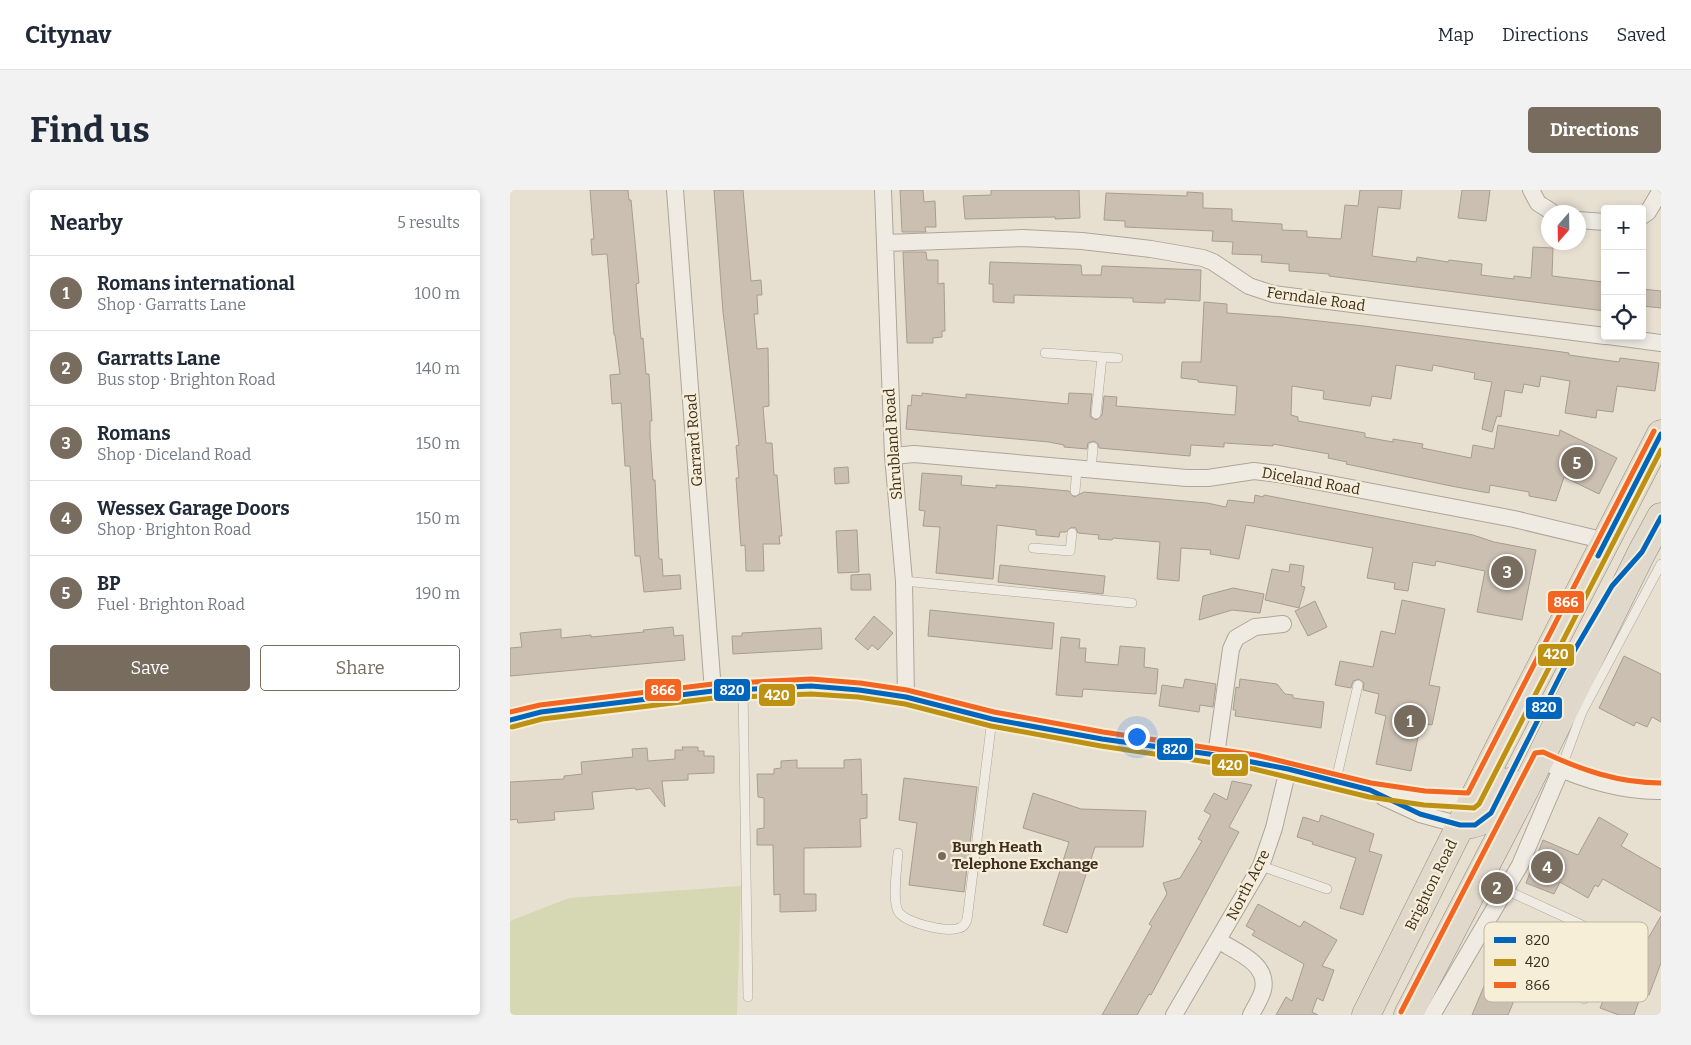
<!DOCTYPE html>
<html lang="en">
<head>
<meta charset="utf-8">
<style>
	body { margin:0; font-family:Bitter,serif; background:#f2f2f3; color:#1f2937 }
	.controls { position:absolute; right:15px; top:15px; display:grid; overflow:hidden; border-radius:5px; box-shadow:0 2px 8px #0003 }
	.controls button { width:45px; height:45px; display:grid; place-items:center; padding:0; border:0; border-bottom:1px solid #e0e1e3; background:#fff; color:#1f2937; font:25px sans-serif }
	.compass { position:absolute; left:1031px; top:15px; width:45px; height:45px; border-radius:50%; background:#fff; box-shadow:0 2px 8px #0003; rotate:200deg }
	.you { position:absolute; left:626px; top:546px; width:18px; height:18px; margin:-12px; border:4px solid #fff; border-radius:50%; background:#1a73e8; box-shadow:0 0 0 8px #1a73e833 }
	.badge { display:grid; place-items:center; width:32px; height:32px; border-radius:50%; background:#786c5e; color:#fff; font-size:16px; font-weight:700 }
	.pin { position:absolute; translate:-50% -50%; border:2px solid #fff; box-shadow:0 1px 5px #0006 }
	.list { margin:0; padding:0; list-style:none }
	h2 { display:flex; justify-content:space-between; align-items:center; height:65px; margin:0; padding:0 20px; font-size:21px }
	h2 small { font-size:16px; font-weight:400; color:#747a83 }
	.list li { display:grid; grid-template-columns:32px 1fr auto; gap:15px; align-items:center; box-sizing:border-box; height:75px; padding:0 20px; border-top:1px solid #e0e1e3 }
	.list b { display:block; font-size:19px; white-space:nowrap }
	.list p { margin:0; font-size:16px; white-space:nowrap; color:#747a83 }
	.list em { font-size:16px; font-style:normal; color:#747a83 }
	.actions { display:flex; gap:10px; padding:15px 20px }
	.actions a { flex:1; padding:11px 0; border:1px solid #786c5e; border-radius:5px; text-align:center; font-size:18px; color:#786c5e }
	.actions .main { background:#786c5e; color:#fff }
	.icon { flex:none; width:28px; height:28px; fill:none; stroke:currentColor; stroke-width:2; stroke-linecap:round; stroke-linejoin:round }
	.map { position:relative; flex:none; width:1151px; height:825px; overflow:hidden; border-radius:5px }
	header { display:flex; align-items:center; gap:30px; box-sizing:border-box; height:70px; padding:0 25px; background:#fff; border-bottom:1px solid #e0e1e3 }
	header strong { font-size:24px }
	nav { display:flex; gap:28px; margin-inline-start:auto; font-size:18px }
	.intro { display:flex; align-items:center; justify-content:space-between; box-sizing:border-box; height:120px; padding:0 30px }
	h1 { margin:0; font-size:35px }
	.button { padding:12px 22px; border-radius:5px; background:#786c5e; color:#fff; font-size:18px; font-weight:700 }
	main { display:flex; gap:30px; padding:0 30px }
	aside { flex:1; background:#fff; border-radius:5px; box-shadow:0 2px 8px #0003 }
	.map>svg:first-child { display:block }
</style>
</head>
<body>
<header>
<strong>Citynav</strong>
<nav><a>Map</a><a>Directions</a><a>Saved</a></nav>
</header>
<div class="intro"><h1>Find us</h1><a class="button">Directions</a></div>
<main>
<aside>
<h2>Nearby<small>5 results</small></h2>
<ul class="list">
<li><span class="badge">1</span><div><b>Romans international</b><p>Shop · Garratts Lane</p></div><em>100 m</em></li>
<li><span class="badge">2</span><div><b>Garratts Lane</b><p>Bus stop · Brighton Road</p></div><em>140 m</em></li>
<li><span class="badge">3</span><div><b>Romans</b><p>Shop · Diceland Road</p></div><em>150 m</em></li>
<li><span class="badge">4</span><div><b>Wessex Garage Doors</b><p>Shop · Brighton Road</p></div><em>150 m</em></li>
<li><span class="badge">5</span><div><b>BP</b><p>Fuel · Brighton Road</p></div><em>190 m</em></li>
</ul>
<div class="actions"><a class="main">Save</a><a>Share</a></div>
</aside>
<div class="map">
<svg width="1151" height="825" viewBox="0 0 1151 825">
	<rect width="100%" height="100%" fill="#e7e0d1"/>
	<path fill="#d6d7b3" d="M231,696L227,825H0V731L59,708Z"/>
	<path fill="#cbbfb2" stroke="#a89c90" d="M80,0H118L119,10H121L129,93L126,94L131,149L133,148L136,184H139L142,231H140V247L143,290H145L149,369H152L153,386L170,385L171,399L134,402L130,366H125L120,276H115L111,213L102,214L100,185L110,184L105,145H104L97,64L82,65L81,49H84Z
		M204,0H233L241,91L251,90L252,105H247L248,124H244L247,159L258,158L259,216L253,217L256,253H262L264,285H267L272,346H269L270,354H253L254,381H236L235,355L231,356L226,288H229L226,256L229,255L213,122Z
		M390,0H413L414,12L425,11L426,37H415L416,42H392Z
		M481,0H569L570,28L545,29V27L455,29L453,6L481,5Z
		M850,0H892L890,19L868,17L862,66L906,72L907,67L938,72L939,70L972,74L971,85L1004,89V86L1021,88L1023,57L1043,58L1042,86L1093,92L1092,95H1095V121L819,86V84L779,81V74L751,72L752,65L722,64L723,52L702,51L703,41L615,37V31L594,30L596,3L677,6V2L693,3V18L722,19V31L772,34V40L797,41V47L831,49L835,15L848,16Z
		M952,0H980L976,31L948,28Z
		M393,62H416L417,70H428V94L434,93L435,141H432V147L423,148V153H397Z
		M480,72L571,75L572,85H591L592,76L691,80L690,111L655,109V113H647L623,112V108L504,105V113L483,112V94H479Z
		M1132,99L1151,101V118L1132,116Z
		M694,112L717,114V123L773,127L854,136L1045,161L1059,163V165L1109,172L1110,168L1149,173L1145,201L1107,196L1103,222L1087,220L1086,228L1055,223L1060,191L1031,186L1029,197L1014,194L1012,203L995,200L991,227L987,226L982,242L972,239L982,192L964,189L965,183L923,175L922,181L886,175L881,209L862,206L860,216L813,209L814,201L782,196L781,225L788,227V231L855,243V247L883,252V249L913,254L912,258L961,268L963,255L984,259L988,235L1049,246L1050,240L1107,268L1089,304L1054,287L1046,311L1019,306V302L980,295L979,303L941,296L836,274L837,272L818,268L819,264L763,254V256L714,253V257L681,255L680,266L589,258L588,254L584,251L578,253L577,259L554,257V255L539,252L396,239L398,215L401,216L402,205L412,206V203L456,208V204L558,214L559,203L582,204L580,226L586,230L592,225L594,206L607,207L606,216L725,225L727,196L688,192V190L671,188L672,172H691Z
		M338,277L339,293L325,294L324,278Z
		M412,283L452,286L451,295L486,298V295L515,297L559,301L564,307L574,302L697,313L716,317L718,310L744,313L745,305L753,307L754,305L963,345L984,352L1026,360L1012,430L967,422L975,381L926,371L925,376L903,372L898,401L884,399L885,393L857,388L863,358L736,335L729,369L700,364L701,360L671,358L669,391L647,389L650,352L603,348L602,350L588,349L589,345L568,343L566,338L562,337L556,342H550L549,347L526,345V340L487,335L483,389L426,383L430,337L413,336L415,321L409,320Z
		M347,340L349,382L328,383L326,341Z
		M780,374L794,376L791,396L795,397L789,418L755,410L762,379L779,382Z
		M490,375L595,386L593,404L488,392Z
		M360,384L361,400H341V385Z
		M723,398L754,404L750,423L722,420L689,430L693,406Z
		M892,410L935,419L919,495L930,497L922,535L911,533L901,581L866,574L876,526L865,523L869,504L853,500L854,493L849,489L843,491L841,498L825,495L830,471L863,477L871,441L885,444Z
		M805,411L817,437L798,446L785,421Z
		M420,420L544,433L542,459L418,446Z
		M364,426L383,443L368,460L362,455L358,460L345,449Z
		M163,437L164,446L173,445L175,470L0,486V458L12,457L10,443L51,439V448L81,445V447L134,442L133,440Z
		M311,438L312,459L223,464L222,446H232V443Z
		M551,447L570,449L569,458H576L575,472L608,475L610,456L635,458L634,477L648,479L646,504L573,499L572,507L546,505Z
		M1114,466L1151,484V532L1142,527L1137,537L1126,532L1124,536L1089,518Z
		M675,489L706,494L703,517L690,515L689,522L649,516L652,495L673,498Z
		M730,489L767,494L775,504L783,505V508L814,512L811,538L725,526L726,520H723L726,497L729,498Z
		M172,557H188V561H194V566H204V583L178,584V590L152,591L155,617L140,598L126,600L125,598L82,602L84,619L44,622L45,630L8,633L7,629L0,630V592L54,589V586L72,584L71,572L123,567L122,559L137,558L138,571L165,569V560H173Z
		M351,569L352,605L357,604V628L350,629L351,657L294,658V704H306V721L270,722V704L264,705L263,655H247V639L254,638V608L248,607L247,584H264V579L271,578V571L287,570V578H334V570Z
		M394,588L467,597L454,702L399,695L407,633L389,630Z
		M722,591L742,595L719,637L729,642L641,805L639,804L627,825H592L642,736L639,734L657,704L653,693L670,688L692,651L688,649L701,625L694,621L704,603L717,610Z
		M523,603L571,619L636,621L633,657H585L557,743L533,735L559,652L513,638Z
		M811,625L864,644L859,661L872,665L853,725L830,718L846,668L802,654L803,652L787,647L793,627L809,632Z
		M1089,627L1118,644L1111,656L1151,679V722L1093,689L1088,697L1085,695L1078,708L1050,692L1044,704L1016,693L1033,650L1068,665Z
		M748,714L790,737L794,731L827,750L812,776L824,780L813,811L807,808L802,822L808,825H766L776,807L782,811L794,774L742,745L745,741L736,736Z
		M1151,726V773L1139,805L1132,802L1124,825H1109L1090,818L1103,788L1109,790L1121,763L1118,762L1124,747L1136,752Z
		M977,789L1008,801L998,825H962Z"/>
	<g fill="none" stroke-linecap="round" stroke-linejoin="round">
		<g stroke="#ada599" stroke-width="10">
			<path id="service" d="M535,163L608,168
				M586,224L592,167
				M581,280L583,257
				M565,301L567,279
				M523,358L560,361L562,343
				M394,391L622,413
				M233,499L238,807
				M1051,579L1072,522L1151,374
				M826,590L848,495
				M388,663C387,678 382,709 388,721C394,733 438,743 449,738C454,737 455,734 457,730L482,529
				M751,676L817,699
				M996,700L1085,741C1098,759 1080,790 1074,809"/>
		</g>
		<g stroke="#ada599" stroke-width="18">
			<path id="minor" d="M165,0L203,501
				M373,0L383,266L394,391L396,507
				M1021,0L1028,13L1042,22
				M1132,26L1138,22L1151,0
				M1068,30L1095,32
				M375,53L512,48L572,51L641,59L693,68L703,72L739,96L763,104L1095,146
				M1098,146L1151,153
				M383,266L404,264L677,288H698L744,281L768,284L1004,329L1096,351
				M0,530L31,522L203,501L301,496L349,500L396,507L482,529L592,549L745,572L860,600L914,608L962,611
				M706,565L721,459L726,448L745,437L773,434
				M1042,575C1074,590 1116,602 1151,601
				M873,607L910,624L950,635
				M709,751C727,762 759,774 753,800C751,808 745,817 741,825
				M664,825L751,676L764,638L778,579
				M922,825L1010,675L1051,579"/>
		</g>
		<g stroke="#928b80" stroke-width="29">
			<path id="trunk" d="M950,635C981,635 986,616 999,592
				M856,825L984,568L1151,244
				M898,825L1014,601L1132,362L1151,327"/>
		</g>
		<use href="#service" stroke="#efebe3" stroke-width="9"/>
		<use href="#minor" stroke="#efebe3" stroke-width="16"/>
		<use href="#trunk" stroke="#e0d9cb" stroke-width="28"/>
		<g stroke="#f7eed8" stroke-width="9">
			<path id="bus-1" d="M1088,366L1151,244
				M0,530L31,522L203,501L301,496L349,500L396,507L482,529L592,549L706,565L778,579L860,600L910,624L950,635H965L981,623L1053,480L1102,396L1132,362L1151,327"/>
		</g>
		<g stroke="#f7eed8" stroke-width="9">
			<path id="bus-2" d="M2,537L32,529L204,508L301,504L348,507L395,514L481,536L591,556L744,579L859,607L914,615L964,618L969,614L1151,260"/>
		</g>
		<g stroke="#f7eed8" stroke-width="9">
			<path id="bus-3" d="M0,522L30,515L203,494L301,489L350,493L397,500L484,522L593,542L746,565L861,593L915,601L958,603L1144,241
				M891,822L1025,563L1033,562C1071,580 1109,593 1151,593"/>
		</g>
		<use href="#bus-1" stroke="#0065bd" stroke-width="5"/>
		<use href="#bus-2" stroke="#bd9114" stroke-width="5"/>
		<use href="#bus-3" stroke="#f26522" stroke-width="5"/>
	</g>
	<circle fill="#786c5e" stroke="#f7eed8" stroke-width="2" cx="432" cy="666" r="5"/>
	<g text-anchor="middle" stroke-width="4.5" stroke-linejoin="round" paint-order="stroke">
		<g font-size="15" fill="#3d2e20" stroke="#f7eed8">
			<text transform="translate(806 109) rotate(8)" y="5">Ferndale Road</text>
			<text transform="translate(184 250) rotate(-94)" y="5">Garrard Road</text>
			<text transform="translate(383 254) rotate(-94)" y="5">Shrubland Road</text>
			<text transform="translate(801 291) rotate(10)" y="5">Diceland Road</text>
			<text transform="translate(738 695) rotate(-63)" y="5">North Acre</text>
			<text transform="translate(921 695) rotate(-64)" y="5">Brighton Road</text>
		</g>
		<g font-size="15" font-weight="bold" fill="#3d2e20" stroke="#f7eed8" text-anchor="start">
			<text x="442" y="662">Burgh Heath<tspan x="442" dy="17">Telephone Exchange</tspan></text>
		</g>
	</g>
	<rect x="974" y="732" width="164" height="80" rx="8" fill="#f7eed8" stroke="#bfb4a1" stroke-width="1"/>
	<rect x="984" y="747" width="22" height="6" fill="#0065bd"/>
	<rect x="984" y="769" width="22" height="7" fill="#bd9114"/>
	<rect x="984" y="792" width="22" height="6" fill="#f26522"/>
	<g font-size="14" fill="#3d2e20">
		<text x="1015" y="755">820</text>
		<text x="1015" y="777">420</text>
		<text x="1015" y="800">866</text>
	</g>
	<g stroke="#f7eed8" stroke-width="2">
		<rect x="1037" y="400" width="38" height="24" rx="5" fill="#f26522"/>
		<rect x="1027" y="453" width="38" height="24" rx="5" fill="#bd9114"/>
		<rect x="203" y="488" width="38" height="24" rx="5" fill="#0065bd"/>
		<rect x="134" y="488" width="38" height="24" rx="5" fill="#f26522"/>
		<rect x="248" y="493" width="38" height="24" rx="5" fill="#bd9114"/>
		<rect x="1015" y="506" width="38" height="24" rx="5" fill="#0065bd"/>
		<rect x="646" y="547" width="38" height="24" rx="5" fill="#0065bd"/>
		<rect x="701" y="563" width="38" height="24" rx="5" fill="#bd9114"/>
	</g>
	<g font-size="14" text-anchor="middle" font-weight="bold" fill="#fff">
		<text x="1056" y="417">866</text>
		<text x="1046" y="469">420</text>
		<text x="222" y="505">820</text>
		<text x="153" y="505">866</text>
		<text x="267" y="510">420</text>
		<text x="1034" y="522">820</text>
		<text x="665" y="564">820</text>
		<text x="720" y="580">420</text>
	</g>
</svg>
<div class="controls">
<button>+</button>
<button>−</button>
<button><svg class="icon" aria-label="locate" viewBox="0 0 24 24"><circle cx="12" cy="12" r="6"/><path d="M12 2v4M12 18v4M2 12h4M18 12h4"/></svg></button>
</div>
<svg class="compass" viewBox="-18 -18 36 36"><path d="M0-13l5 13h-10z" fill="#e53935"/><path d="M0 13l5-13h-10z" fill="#747a83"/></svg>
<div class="you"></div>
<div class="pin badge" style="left:900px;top:531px">1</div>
<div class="pin badge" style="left:987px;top:698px">2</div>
<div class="pin badge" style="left:997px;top:382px">3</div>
<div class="pin badge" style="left:1037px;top:677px">4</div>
<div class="pin badge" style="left:1067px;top:273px">5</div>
</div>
</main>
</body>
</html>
